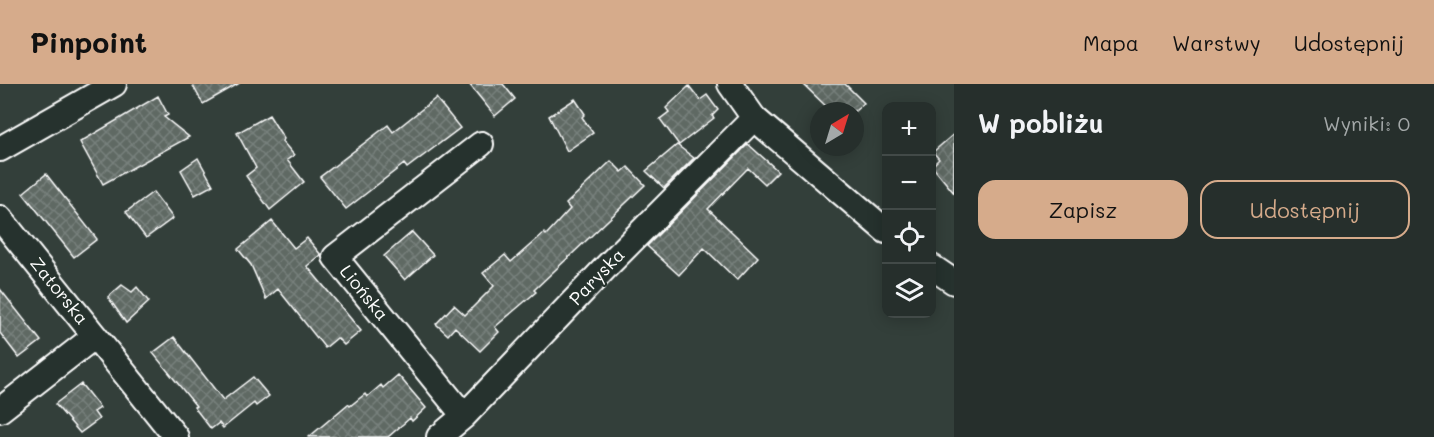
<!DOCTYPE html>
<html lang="pl">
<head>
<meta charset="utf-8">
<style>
	body { margin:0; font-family:Mali,sans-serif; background:#323b38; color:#f1f3f6 }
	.controls { position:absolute; right:18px; top:18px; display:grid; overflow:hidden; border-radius:12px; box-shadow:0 3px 15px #0003 }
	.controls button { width:54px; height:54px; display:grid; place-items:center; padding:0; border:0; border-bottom:2px solid #424a48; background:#262f2c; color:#f1f3f6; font:30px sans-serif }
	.compass { position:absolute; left:810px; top:18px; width:54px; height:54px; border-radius:50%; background:#262f2c; box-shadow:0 3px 15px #0003; rotate:38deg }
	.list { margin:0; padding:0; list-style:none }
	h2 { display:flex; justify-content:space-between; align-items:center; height:78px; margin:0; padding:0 24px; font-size:26px }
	h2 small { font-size:20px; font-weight:400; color:#a4a9a9 }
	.actions { display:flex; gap:12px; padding:18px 24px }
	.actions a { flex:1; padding:14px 0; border:2px solid #d6ab8b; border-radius:18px; text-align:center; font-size:21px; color:#d6ab8b }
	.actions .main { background:#d6ab8b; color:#111 }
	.icon { flex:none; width:33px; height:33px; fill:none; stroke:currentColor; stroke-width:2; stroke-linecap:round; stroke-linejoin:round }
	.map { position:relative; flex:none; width:954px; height:353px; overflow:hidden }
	header { display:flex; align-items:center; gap:36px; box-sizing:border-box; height:84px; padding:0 30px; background:#d6ab8b; color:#111 }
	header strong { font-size:28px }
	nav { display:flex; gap:33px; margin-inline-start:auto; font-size:21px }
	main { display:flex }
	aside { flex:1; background:#262f2c }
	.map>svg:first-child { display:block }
</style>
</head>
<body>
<header>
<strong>Pinpoint</strong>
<nav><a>Mapa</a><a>Warstwy</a><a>Udostępnij</a></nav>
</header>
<main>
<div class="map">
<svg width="954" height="353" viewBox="0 0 954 353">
	<defs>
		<pattern id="building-cross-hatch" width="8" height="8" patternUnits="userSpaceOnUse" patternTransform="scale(1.5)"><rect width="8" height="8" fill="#5f6964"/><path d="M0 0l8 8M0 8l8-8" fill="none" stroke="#77807b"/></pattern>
	</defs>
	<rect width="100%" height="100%" fill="#333f3a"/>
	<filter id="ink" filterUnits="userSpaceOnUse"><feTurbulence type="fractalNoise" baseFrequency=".0167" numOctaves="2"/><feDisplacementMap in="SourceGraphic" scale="12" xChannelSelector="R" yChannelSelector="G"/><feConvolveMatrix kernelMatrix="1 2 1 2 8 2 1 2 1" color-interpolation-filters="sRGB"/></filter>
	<g filter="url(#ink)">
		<path fill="url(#building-cross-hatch)" stroke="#fff" stroke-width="1.5" d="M192,0H238L203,20Z
			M469,0H503L515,15L495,32Z
			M803,0H845L864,19L855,27H831Z
			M689,2L700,16L707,11L718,26L712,32L714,34L679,61L660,35L669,28L666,24Z
			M158,12L168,31L164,33L189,53L103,100L80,58Z
			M436,14L460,44L407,84L404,80L346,125L320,93L388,41L393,48Z
			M575,15L585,30L582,33L593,49L567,67L549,32Z
			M269,31L284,55L282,57L294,71L287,76L304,98L270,126L246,92L256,84L237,49Z
			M954,50V109L932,82L939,75L933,68Z
			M748,60L778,87L765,100L748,84L708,125L758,173L737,196L704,164L679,191L647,162Z
			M677,61L694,74L664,104L646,87Z
			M198,74L213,101L195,111L181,86Z
			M611,77L622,88L628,83L645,101L534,206L536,208L495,243L499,248L480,267L455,243L448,251L436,240L454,221L465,231L494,202L483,189L505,171L511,178L544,149L546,151L570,125L566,120Z
			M46,90L97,155L74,173L23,109Z
			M153,108L173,134L146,154L126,128Z
			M272,137L294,164L307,154L321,171L307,182L361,247L344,261L337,254L325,264L278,205L266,215L251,181L238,165Z
			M412,148L433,171L405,196L384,172Z
			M122,201L132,208L137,203L149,218L126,239L108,213Z
			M0,205L41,257L19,274L0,249Z
			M174,253L223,316L253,293L269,312L256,322L254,319L223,344L219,339L211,345L194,323L196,322L153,269Z
			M398,291L426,324L412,337L410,334L388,353H309L348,320L350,322L365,310L367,313L381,301L383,304Z
			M81,300L100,324L94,328L99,335L80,349L55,320Z"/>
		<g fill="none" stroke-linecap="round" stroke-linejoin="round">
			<g stroke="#fff" stroke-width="28">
				<path id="street" d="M730,0L754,34L886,147
					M0,65L114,0
					M0,134L176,353
					M932,183L954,198
					M0,326L95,252
					M464,332L335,173L481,60
					M439,353L464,332L607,182L754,34"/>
			</g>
			<use href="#street" stroke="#26332d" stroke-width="24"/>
		</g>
	</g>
	<g text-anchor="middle" stroke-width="4.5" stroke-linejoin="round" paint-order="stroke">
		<g font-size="18" fill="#fff" stroke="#26332d">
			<text transform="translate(597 193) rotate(-46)" y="6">Paryska</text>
			<text transform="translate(59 207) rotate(51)" y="6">Zatorska</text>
			<text transform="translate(364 209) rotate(51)" y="6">Liońska</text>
		</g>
	</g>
</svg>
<div class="controls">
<button>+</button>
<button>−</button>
<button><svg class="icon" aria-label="locate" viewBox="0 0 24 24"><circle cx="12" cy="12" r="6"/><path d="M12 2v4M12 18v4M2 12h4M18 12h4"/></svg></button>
<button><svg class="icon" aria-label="layers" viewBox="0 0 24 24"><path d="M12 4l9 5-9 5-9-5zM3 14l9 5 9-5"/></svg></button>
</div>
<svg class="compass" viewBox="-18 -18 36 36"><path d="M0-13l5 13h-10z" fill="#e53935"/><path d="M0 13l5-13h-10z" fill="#a4a9a9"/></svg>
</div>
<aside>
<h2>W pobliżu<small>Wyniki: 0</small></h2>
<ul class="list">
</ul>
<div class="actions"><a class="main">Zapisz</a><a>Udostępnij</a></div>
</aside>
</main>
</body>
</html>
